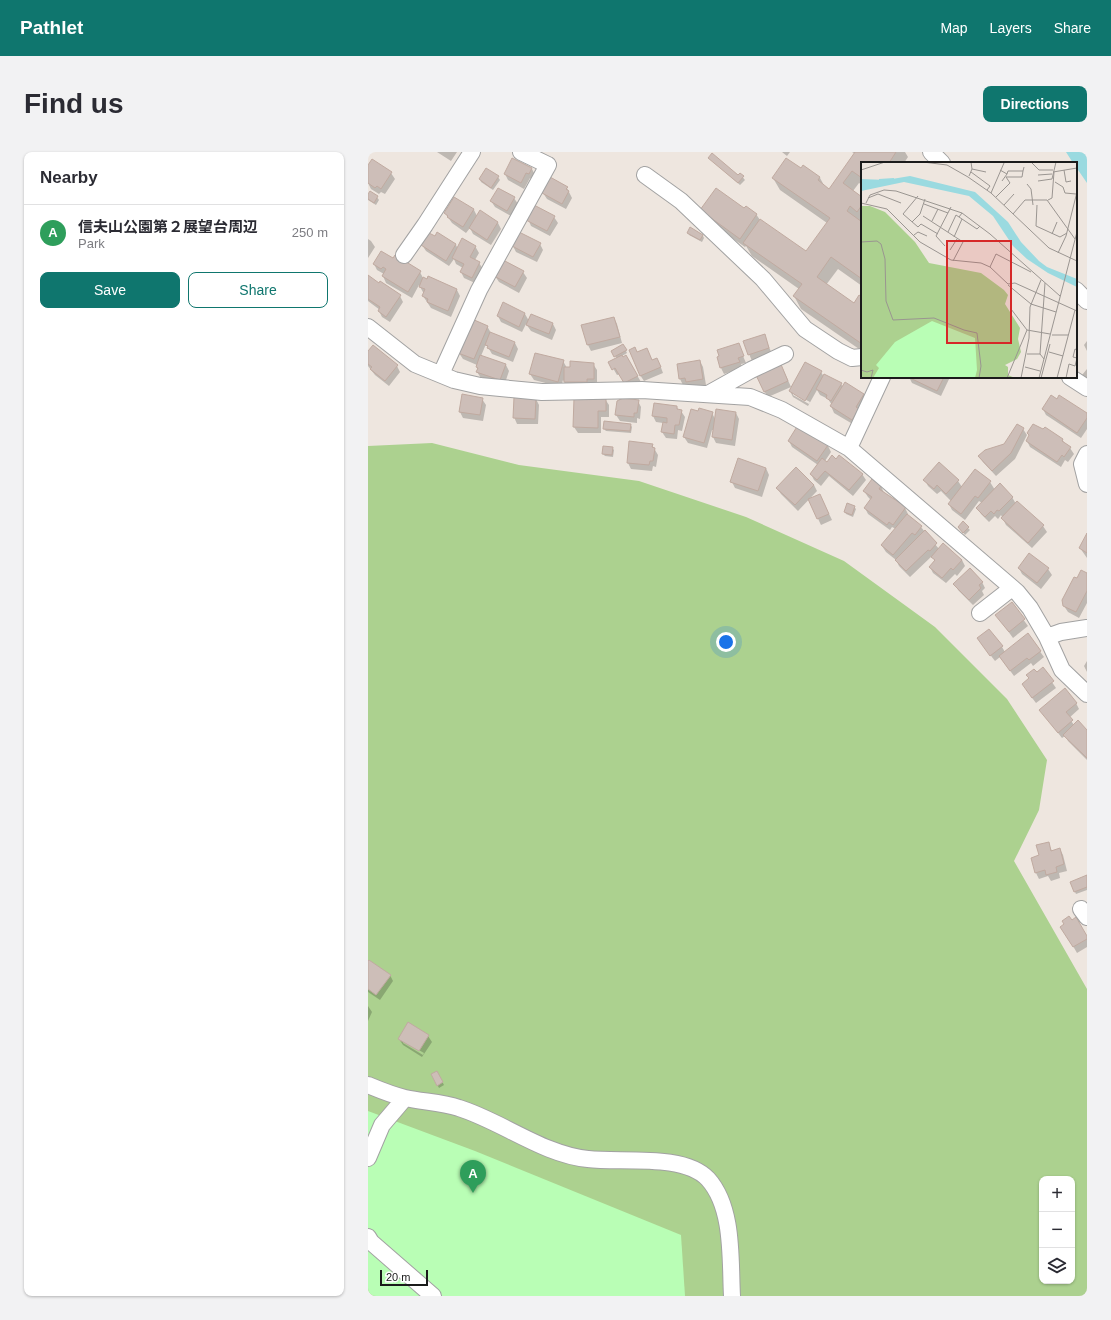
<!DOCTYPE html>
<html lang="en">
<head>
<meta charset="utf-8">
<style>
	body { margin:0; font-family:Helvetica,"Noto Sans JP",sans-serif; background:#f2f2f3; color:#2b2b33 }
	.controls { position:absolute; right:12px; bottom:12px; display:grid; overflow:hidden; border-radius:8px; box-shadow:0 1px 3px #0004 }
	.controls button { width:36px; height:36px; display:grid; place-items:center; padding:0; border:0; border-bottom:1px solid #e1e1e2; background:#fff; color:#2b2b33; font:20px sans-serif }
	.scale { position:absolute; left:12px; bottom:10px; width:48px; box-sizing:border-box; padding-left:4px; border:2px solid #1b1b1b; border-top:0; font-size:11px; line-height:14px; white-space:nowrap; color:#1b1b1b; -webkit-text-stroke:3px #fff; paint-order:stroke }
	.you { position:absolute; left:358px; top:490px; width:14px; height:14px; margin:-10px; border:3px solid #fff; border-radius:50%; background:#1a73e8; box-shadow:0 0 0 6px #1a73e833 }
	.badge { display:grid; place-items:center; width:26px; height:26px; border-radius:50%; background:#0f766e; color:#fff; font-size:13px; font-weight:700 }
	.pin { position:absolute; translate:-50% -33px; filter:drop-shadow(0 1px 2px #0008) }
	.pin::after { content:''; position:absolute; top:21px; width:14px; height:12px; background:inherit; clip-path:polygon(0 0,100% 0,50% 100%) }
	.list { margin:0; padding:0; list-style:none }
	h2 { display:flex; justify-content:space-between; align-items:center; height:52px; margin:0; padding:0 16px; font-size:17px }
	h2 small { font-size:13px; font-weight:400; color:#7c7c81 }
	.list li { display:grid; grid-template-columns:26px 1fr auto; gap:12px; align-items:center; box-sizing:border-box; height:56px; padding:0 16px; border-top:1px solid #e1e1e2 }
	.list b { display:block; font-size:15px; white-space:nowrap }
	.list p { margin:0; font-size:13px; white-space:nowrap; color:#7c7c81 }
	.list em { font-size:13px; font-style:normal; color:#7c7c81 }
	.actions { display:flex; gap:8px; padding:12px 16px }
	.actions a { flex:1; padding:9px 0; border:1px solid #0f766e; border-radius:8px; text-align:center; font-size:14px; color:#0f766e }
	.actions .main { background:#0f766e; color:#fff }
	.icon { flex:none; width:22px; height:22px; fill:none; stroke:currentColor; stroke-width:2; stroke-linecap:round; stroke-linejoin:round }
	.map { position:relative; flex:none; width:719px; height:1144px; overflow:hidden; border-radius:8px }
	header { display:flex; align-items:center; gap:24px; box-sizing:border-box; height:56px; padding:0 20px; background:#0f766e; color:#fff }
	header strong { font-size:19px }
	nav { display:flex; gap:22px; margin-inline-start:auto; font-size:14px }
	.intro { display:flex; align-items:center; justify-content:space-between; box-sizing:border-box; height:96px; padding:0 24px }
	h1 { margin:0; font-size:28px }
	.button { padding:10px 18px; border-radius:8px; background:#0f766e; color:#fff; font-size:14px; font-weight:700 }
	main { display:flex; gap:24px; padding:0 24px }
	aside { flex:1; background:#fff; border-radius:8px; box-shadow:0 1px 3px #0004 }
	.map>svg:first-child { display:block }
</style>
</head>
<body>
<header>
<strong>Pathlet</strong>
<nav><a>Map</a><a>Layers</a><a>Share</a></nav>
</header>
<div class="intro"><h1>Find us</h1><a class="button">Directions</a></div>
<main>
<aside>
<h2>Nearby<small></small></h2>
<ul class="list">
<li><span class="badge" style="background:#2e9e5b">A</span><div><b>信夫山公園第２展望台周辺</b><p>Park</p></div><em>250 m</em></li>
</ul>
<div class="actions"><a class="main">Save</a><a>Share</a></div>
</aside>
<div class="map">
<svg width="719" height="1144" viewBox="0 0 719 1144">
	<rect width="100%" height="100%" fill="#eee6df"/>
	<path fill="#acd18f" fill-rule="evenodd" d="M64,291L151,313L271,329L378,365L476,409L567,475L639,547L679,608L671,658L646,709L719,837V1144H0V294ZM674,1027H704V1129H674Z"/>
	<path fill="#b9feb5" d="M0,959L107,999L313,1083L317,1144H0Z"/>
	<path fill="#9adae0" d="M698,0H719V31L708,15V11H705Z"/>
	<path fill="#0003" fill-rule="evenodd" d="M69,0H89L83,9Z
		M414,0H422L419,4Z
		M484,0H537L540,5L536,11H494V33L491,31L485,39L494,46V134L470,117L458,133L486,152L494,147V199L433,157L426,144L431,137L384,104L378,94L377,95L338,68L333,58L377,57L388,62L392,68L439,101L459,71L412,38L405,26L433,18L436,14L452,26L457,35L462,38L487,2Z
		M341,6L370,25L372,22L377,28L372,33Z
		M145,7L164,17L167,23L165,28L162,26L156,37L140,28L137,22Z
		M4,9L23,21L27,27L17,42L13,40L11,42L3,37L0,31V15Z
		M130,25L132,28L125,38L113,30L112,27Z
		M199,36L204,46L198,57L179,47L175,41Z
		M0,43L9,45L11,48L8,53L0,48Z
		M86,46L106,58L109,64L112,60L130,71L133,77L123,93L105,82L102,76L98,81L84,71L77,61Z
		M146,46L150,52L143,64L127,55L123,49Z
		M186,65L190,71L182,84L163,74L160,67Z
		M320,81L335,84L336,86L334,90L321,83Z
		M67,86L88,93L90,97L107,94L111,101L107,108L111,111L115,117L107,131L96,126L93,120L95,116L88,112L86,107L81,114L58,99L54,93Z
		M0,87L3,89L7,95L0,106Z
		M172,92L175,98L169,110L148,100L145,94Z
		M6,112L52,120L55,126L89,138L92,144L83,165L63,156L55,144L56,142L51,133L44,146L18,131L15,124L16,122L9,118Z
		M155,120L159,126L151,141L131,130L127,124Z
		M0,125L32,144L35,150L22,170L14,165L11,159L12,158L0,149Z
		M136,152L157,162L161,169L185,172L188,178L184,188L163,179L158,172L154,180L133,170L130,164Z
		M246,166L249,172L254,191L223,199L220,193L215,174Z
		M119,174L123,181L147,191L150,197L145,210L124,202L118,192L113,204L138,213L141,219L136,234L113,226L109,220V213L95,207L91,201Z
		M396,183L404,202L384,209L376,190Z
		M719,189V199L716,193Z
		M370,192L378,211L373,212L374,216L356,222L353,216L352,205Z
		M255,193L259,201L254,204L255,206L258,204L273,230L260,237L252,222L249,223L242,211L249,207L244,199Z
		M279,197L284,209L292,213L295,221L276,229L272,223L269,201Z
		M0,201L29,214L32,220L21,234L7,223L0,214Z
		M195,209L199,216L225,212L229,218V233L200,236L195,228L193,235L166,228L162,222Z
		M332,209L335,215L338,233L323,236L320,232L315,233L312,227Z
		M415,217L423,235L400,245L396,239Z
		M719,217V229L714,223Z
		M453,220L456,225L473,232L475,235L496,242L499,248L488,274L466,261L463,254L464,253L460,247L452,243L449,238L440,254L425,245L422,239ZM425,241L442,250L441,252L425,243Z
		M541,225H582L573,244L544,231Z
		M114,247L118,253L115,269L95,266L92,260Z
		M168,247L171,253L170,272H149L146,265Z
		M237,247L241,253V265H233V281H210L206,275Z
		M270,249L273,255L272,267L269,266V271L252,269L248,263Z
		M309,255L310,258L313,259L317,265L314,279L310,278L309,287L298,286L294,280L295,271L288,270L285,264Z
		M675,257L719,263V277L713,286L678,263Z
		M331,260L344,261L347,267L368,261L371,267L367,294L348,291L345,285L346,278H344L339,296L320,291L316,285Z
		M262,272L264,275L263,281L238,279L236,277Z
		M655,277L659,283L647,307L628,324L615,310L611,304L637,293Z
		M660,281L694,287L697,292L702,296L706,302L700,310L697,308L693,315L662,295L659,289L662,285Z
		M421,289L460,294L463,300L457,309L459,311L494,322L498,328L485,344L461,324L453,334L446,328L443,322L450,313L424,295Z
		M284,293L290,303L288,315L285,314L284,319L263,317L260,311Z
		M244,296L246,298L245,305L237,304L235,302Z
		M398,316L401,323L394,345L367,336L364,330Z
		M428,317L446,333L449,339L430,359L413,342L409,336Z
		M607,318L622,330L627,338L644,345L648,352L675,374L679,380L664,396L638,373L633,363L630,367L627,364L621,370L613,362L609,356L614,351L611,349L597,368L584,358L581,352L583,349L573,339L569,342L560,334L557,328L590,329L594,335Z
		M513,334L516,341L537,356L540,362L539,363L553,375L571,397L594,408L597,414L589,424L587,422L578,431L565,421L562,415L567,409L564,404L542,425L531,414L528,408L518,400L514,394L528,377L524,375L522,378L500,362L497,356L503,348L500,345L496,339Z
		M441,348L455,349L464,368L453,373Z
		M486,355L488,357L485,365L478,362L477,360Z
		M595,371L602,378L597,383L591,375Z
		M719,384V406L712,396Z
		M662,403L680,417L684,423L673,437L654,422L651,416Z
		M719,422V451L711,466L700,460L696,454L709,427Z
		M614,430L617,436L614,439L616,443L605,453L590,438L587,432Z
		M644,452L660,474L645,486L629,464Z
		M660,483L676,505L665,514L663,511L646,524L632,505L627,509L610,487L634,495L637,500Z
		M719,509V520L716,514Z
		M675,517L688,536L668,551L658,538L668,522Z
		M708,551L711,557L701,566L706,573L719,579V608L700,589L697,584L694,586L672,558Z
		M680,691L684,699L692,697L695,703L699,719L691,721L692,726L683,729L680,724L671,727L668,721L664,706L672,704Z
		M719,724V738L708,742L707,740Z
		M694,775L719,786V795L709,801Z
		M0,811L22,823L25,829L12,848L0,840Z
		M0,854L4,860L0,869Z
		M60,884L64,890L54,905L35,893L31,887ZM35,889L56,901L55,903L35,891Z
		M69,920L76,933L71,936L64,922Z"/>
	<path fill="#cdbeb8" stroke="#c0aaa0" d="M487,0H528L521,11H494V26L484,19L475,31L494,45V53L489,60L482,54L479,59L494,70V127L463,105L449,125L486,151L491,143L494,145V192L425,144L434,132L375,91L392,67L438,99L462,66L404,26L418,6L433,16L435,13L452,25L450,28L461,37Z
		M344,1L370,23L372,21L376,24L370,31L340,6Z
		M144,6L164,16L161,22L158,21L153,31L136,22Z
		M4,7L24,20L13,37L9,34L7,36L0,31V13Z
		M118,16L131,24L123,36L111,27Z
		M182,25L200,35L198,37L201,39L194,52L174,41Z
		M130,36L147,45L139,59L122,49Z
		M348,36L376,56L378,54L389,62L372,87L332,58Z
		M2,39L10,44L6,51L0,47V42Z
		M86,45L106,57L95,75L79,65L80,64L76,61Z
		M166,53L187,64L179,79L158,68Z
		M112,58L130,70L119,88L101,76Z
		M322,75L335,83L332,88L319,81Z
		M69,80L88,92L78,109L53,93L61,81L67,84Z
		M151,80L173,91L165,105L144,94Z
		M94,86L108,94L102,105L112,110L104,126L92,120L96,112L84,106Z
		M13,99L25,106L27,103L53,119L40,140L14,124L18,117L15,115L13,117L5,112Z
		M135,108L156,119L147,135L126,124Z
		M0,123L11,131L12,129L33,143L18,165L10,159L12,155L0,147Z
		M60,124L89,137L80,159L59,150L60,147L54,144L57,137L51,135L55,125L59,127Z
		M135,150L157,161L151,175L129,164Z
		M163,162L185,171L181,182L158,173Z
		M246,165L252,185L219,193L213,173Z
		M104,167L120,174L106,207L90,201Z
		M122,180L147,190L141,205L119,196L120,194L117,193Z
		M397,182L401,196L380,203L375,189Z
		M371,191L376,204L370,206L372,210L352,216L349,205L351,204L349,198Z
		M255,192L259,198L246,205L243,199Z
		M5,193L30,213L17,229L2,217L4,215L0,212V199Z
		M267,195L269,200L279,196L284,208L289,206L293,215L272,224L261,198Z
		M167,201L196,208L190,230L161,222Z
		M112,203L138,212L132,228L108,220L110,216L108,215Z
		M254,203L255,205L258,203L270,224L256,231L247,216L244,218L240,210Z
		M332,208L335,227L318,230L317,226L311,227L309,212Z
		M202,209L226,211V227H219V230H196V215H202Z
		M412,210L420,229L396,240L387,221Z
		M437,210L454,219L437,249L421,239Z
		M456,222L474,231L463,249L458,246L459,243L448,237Z
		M540,225H576L569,239Z
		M477,230L496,242L488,255L491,257L484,268L462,254Z
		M94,242L115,246L112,263L91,260Z
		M683,243L689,247L691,243L719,261V266L709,281L674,257Z
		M146,245L168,246L167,267L145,266Z
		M206,246H238V259H230V276L205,275Z
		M255,246L271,248L269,261H266V265L247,263L249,249Z
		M286,251L309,254V257L314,258L311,273H307L306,282L293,280L295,270L299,271V266L284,264Z
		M331,256L345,260L336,291L315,285L323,257L330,259Z
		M348,257L368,260L364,288L344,285Z
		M236,269L263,272L262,279L235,277Z
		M649,272L656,276L643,301L624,319L610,304L617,298L636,292Z
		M665,272L675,277L677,275L695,287L694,289L703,295L696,305L694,303L689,310L658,289L661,283L659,281Z
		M430,273L460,293L449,309L420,289Z
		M261,289L285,292L284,295L287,296L285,309H282L281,313L259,311Z
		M235,294L245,295L244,303L234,302Z
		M464,303L468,307L471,303L495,322L481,338L457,319L449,328L442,322L454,306L459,310Z
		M370,306L398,316L390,339L362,330Z
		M571,310L591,328L578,342L569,333L566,337L555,328Z
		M428,315L446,333L427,353L408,336Z
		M607,317L623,329L610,346L607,344L593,362L580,352Z
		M504,327L513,334L511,337L538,355L525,373L521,370L519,373L496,356L504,345L495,339Z
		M632,331L645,345L631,359L629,358L626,362L623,359L617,365L608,356Z
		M452,342L461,362L449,367L440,347Z
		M649,349L676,373L660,391L633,366Z
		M479,351L487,354L484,363L476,360Z
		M539,362L554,374L547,383L544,381L525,403L513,393Z
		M595,369L601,375L595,381L590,375Z
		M557,378L569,391L562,399L560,398L538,419L527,408Z
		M719,381V401L711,396Z
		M575,391L594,408L585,418L583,416L574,426L561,415L567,408L563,405Z
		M661,401L681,416L669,431L650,416Z
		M602,416L615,430L611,433L613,436L601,448L585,432Z
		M713,418L719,421V439L708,460L695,454L694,448L706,425L709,426Z
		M644,450L657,467L641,480L627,463Z
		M621,477L635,494L622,504L609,486Z
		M660,481L673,499L661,508L659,506L642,519L631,504Z
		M675,515L686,529L664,546L654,532L661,526L658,523L666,517L669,520Z
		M697,536L709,551L698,560L705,568L690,581L671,558Z
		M710,568L719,578V606L695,583Z
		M681,690L683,699L692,696L696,712L688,715L689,720L678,723L677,718L667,721L663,706L671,703L668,693Z
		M719,723V735L706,740L702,730Z
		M701,764L704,768L708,765L719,784V787L705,795L692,775L696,772L694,769Z
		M1,808L23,823L8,843L0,837V809Z
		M40,870L61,883L51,899L30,887Z
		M69,919L75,930L69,934L63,922Z"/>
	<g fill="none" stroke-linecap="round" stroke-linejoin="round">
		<g stroke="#a2a2a2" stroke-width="18">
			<path id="minor" d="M563,0L574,11
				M277,23L313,49L395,127L437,177L470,199L484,206L494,205
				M36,103L57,73L104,0
				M708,138L719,149
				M0,175L47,212L86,228L112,234L174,240L274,238L382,245L414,258L481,296L649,440L662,456L679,485L693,480L719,476
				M73,222L111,138L180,13L153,0
				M702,225L719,236
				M340,242L383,218L417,202
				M481,296L514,225
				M719,302L714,312L719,332
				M612,461L644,436
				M679,485L694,518L719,542
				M713,757L719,765
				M0,933C12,938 24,943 37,946C55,950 74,950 91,956C133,969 176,1003 220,1007C252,1011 316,1001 340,1027C366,1056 362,1108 364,1144
				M0,1006L14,973L37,946
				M0,1085L3,1090L65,1144"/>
		</g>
		<use href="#minor" stroke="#fff" stroke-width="16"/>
	</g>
	<g transform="translate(493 10)">
		<rect width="216" height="216" fill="#eee6df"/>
		<path d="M0,44H9L24,50L54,80L68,101L120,111L143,128L147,133L144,142L159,166L157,177L160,190L156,197L144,203L147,205V213L154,216H0Z" fill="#acd18f"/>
		<path d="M71,159L114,176L116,208L114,216H12L18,206L15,203L34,180Z" fill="#b9feb5"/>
		<path d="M49,14L114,30L147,60L160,80L178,99L186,105L216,117V125L187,111L166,97L152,84L132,54L108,34L43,20L0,29V17L25,18Z" fill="#9adae0"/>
		<path fill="none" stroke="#9adae0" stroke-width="2" d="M18,18L33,17"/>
		<path fill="none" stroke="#9a9591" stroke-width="1" d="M62,0L86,3L107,15L130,31L188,86L216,99M170,0L178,8H192M111,7L125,10M0,8L24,0M139,8L146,12L141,19M203,8L205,20L210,19M110,10L129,24L126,28M192,10L216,6M146,12L147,9H162L163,5M177,13L191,12M108,14L111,7L110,0M145,15H161L162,9M177,19L191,17L195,0M194,20L202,25L204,31L215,32M166,22L170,27L172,43M130,31L143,1M57,34L42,52L57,65L60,62L77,72M135,35L149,21L145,15M7,36L17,32L40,41M187,38L191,36L193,10M0,41L26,47L59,80L90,98L120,101L129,105L147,122L154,121L216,149M5,41L9,33L23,28L35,29L101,51L129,72L199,134M63,42L87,51M143,43L153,32M176,43L175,64L199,75L206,71M152,52L164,38H186L214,77M62,54L102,80L92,99M101,57L116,67L119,64M71,59L77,47M51,60L59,52L64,37M87,70L95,53L98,55L101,51M191,72L196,60M53,73L57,70L66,74M93,75L101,57L98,55M0,80L16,79L20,82L24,97L25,139L32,158L73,156L103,168L116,171L120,204L118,216M84,84L75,74L90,45M89,88L96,77M197,91L205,74L216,30M129,105L135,92L170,110M147,123L170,142L195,150M150,147L166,168M191,173H207M216,188L214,187L212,195L216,196M188,190L202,194M166,192H179M183,197L179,192L184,121M164,205L179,209M0,208L6,210L12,208L10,216M146,216L166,168L189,172M160,216L168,176L169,145L180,118M178,216L216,70M180,216L189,182M196,216L214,148M205,216L208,202L214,204L216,196"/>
		<path fill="#d62828" fill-opacity="0.15" stroke="#d62828" stroke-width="2" d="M86,79H150V181H86Z"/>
		<rect width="216" height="216" fill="none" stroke="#1b1b1b" stroke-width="2"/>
	</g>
</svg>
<div class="controls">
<button>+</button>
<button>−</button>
<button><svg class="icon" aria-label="layers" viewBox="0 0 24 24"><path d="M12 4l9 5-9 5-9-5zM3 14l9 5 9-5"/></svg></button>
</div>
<div class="scale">20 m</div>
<div class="you"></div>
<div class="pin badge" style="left:105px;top:1041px;background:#2e9e5b">A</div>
</div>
</main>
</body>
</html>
